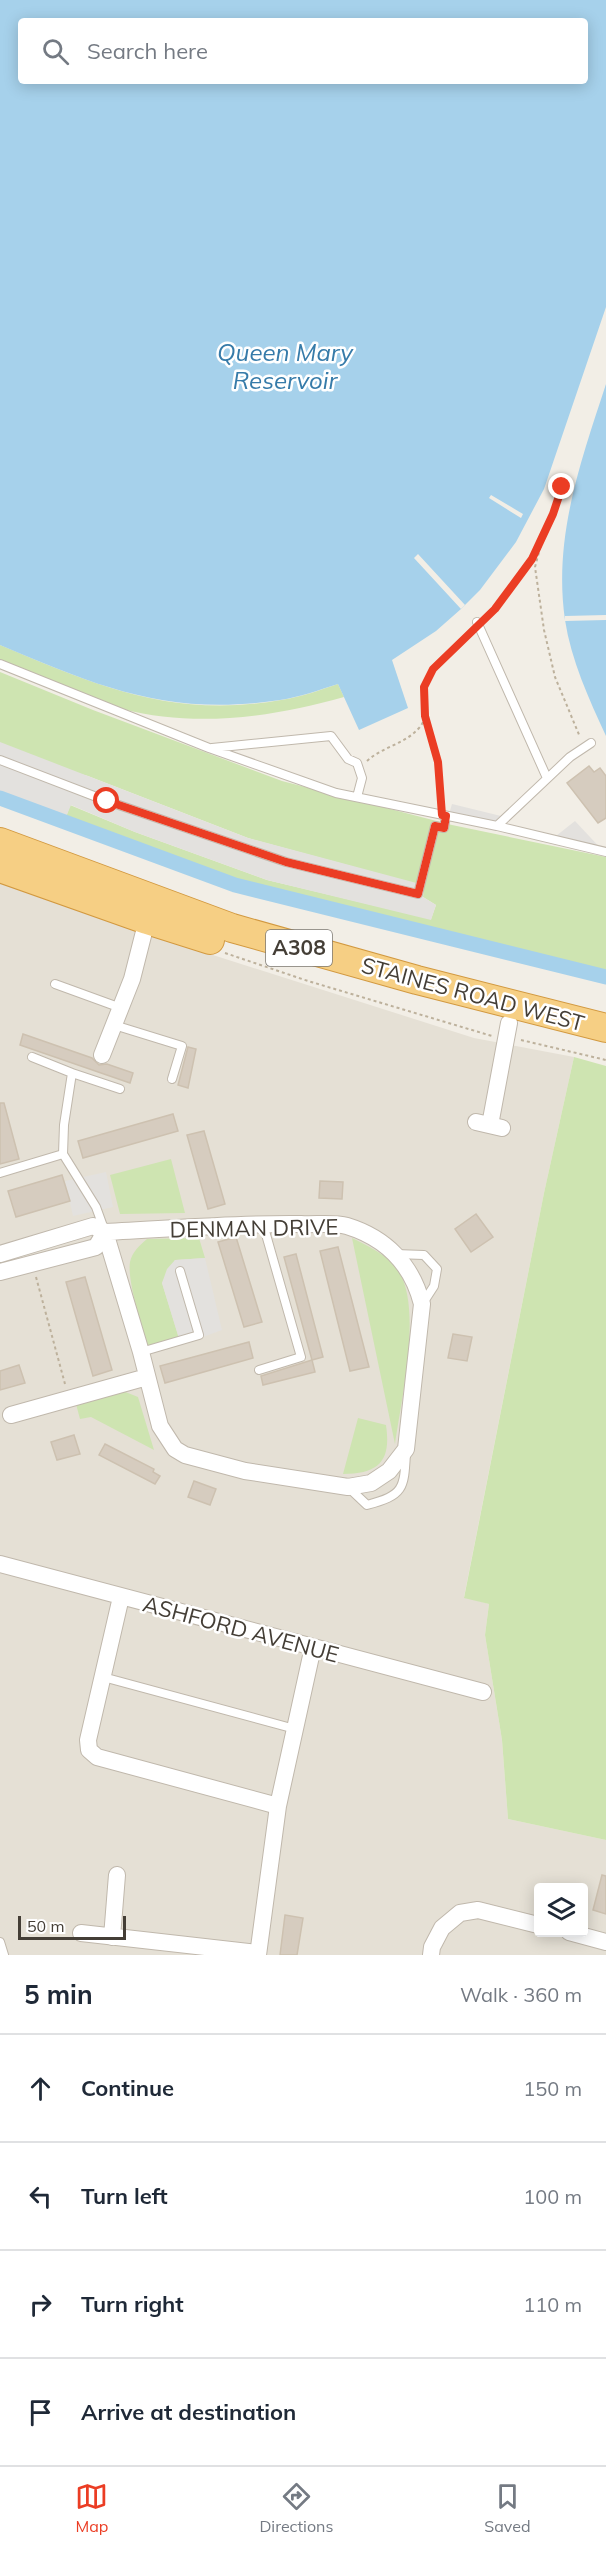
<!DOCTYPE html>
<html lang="en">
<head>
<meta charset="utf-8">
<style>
	body { margin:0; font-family:Mulish,sans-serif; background:#f2f2f3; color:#1f2937 }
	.controls { position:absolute; right:18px; bottom:18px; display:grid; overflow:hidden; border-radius:6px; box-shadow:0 3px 15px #0003 }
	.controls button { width:54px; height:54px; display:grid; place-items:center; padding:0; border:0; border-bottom:2px solid #e0e1e3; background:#fff; color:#1f2937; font:30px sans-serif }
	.scale { position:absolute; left:18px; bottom:15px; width:108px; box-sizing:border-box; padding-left:6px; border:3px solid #443e36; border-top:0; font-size:16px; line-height:21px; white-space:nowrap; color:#443e36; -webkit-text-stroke:4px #fff; paint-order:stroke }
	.stop { position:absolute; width:18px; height:18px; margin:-14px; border:4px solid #eb3d24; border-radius:50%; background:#fff }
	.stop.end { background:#eb3d24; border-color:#fff; box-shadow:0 2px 6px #0008 }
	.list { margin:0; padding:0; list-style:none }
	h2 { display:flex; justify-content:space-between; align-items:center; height:78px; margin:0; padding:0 24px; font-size:26px }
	h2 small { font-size:20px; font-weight:400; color:#747a83 }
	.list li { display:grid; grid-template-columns:39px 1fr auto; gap:18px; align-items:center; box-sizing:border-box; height:108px; padding:0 24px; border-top:2px solid #e0e1e3 }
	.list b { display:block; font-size:22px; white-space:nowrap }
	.list em { font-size:20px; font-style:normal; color:#747a83 }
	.icon { flex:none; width:33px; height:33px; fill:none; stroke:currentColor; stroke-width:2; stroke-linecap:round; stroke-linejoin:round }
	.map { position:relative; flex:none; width:606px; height:1955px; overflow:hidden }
	.search { position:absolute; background:#fff; box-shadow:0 3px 15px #0003; left:18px; right:18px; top:18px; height:66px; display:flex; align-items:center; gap:15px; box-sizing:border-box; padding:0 21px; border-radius:6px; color:#747a83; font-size:22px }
	.sheet { height:510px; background:#fff }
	nav { display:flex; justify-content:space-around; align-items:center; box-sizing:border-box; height:84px; border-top:2px solid #e0e1e3; background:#fff; font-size:16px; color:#747a83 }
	nav a { display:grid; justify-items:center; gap:3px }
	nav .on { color:#eb3d24 }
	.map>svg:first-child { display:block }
</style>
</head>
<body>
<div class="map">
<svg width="606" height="1955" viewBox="0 0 606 1955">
	<rect width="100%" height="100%" fill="#f2eee6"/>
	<path fill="#e5e0d5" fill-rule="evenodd" d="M0,881L166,940L474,1038L574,1057L544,1193L464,1597L489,1604L485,1635L502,1740L508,1819L606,1840V1955H0ZM538,1888H584V1932H538Z"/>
	<path fill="#cee4b1" d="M0,645C97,686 173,719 281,700C301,697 320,690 338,684L344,697C274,717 195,728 123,709C81,698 40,677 0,660Z
		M0,672L93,710L282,781L452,825L606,857V972L240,881L66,817L70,805L135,832L267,880L431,919L436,905L423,897L424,886L248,838L88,776L0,752Z
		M574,1057L606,1066V1840L508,1819L502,1740L485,1635L489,1604L464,1598L544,1193Z
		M171,1159L185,1213L120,1214L110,1175Z
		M199,1238L205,1258L175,1260L162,1283L181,1345L147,1346C142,1326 127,1281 130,1262C132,1252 140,1245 147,1239Z
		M352,1238C368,1246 388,1255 398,1270C423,1308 401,1400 395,1444Z
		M123,1391L138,1397L154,1450L91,1417L80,1419L76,1404Z
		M358,1418L386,1425C391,1459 381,1474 343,1474Z"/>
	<path fill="#e3e1de" d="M0,742L248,838L424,885L423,897L436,905L431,920L267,880L135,832L71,805L66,817L0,792Z
		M452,804L501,816L506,825L449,814Z
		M575,821L605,853L556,836Z
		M106,1172L113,1207L73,1216L65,1181Z
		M205,1258L222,1330L181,1345L162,1283L167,1269L175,1260Z"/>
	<path fill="#a6d1eb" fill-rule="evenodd" d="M0,0H606V307L544,489L516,542L480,590L461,609L436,631L392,660L408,708L359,730L338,684C319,690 300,697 280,700C170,717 99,687 0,645ZM21,21H585V81H21Z
		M606,384V736C589,699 571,660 565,620C553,537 581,461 606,384Z"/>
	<path fill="#f2eee6" d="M491,495L523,514L521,518L489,498Z
		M418,554L465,605L461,609L414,558Z
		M606,615V620L565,621V616Z"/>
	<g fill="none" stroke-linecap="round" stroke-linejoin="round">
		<path stroke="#a6d1eb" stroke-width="15" d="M0,798L235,885L606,977"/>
	</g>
	<path fill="#d6ccbf" stroke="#cdc1b0" stroke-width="1.5" d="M589,766L594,772L600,768L606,776V818L598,823L567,783Z
		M23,1034L92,1058L99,1065L107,1064L133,1073L130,1083L20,1045Z
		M188,1047L196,1049L188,1088L178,1085Z
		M0,1103H4L19,1159L0,1164Z
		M173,1114L178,1131L83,1158L78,1141Z
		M204,1131L225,1204L208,1209L187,1135Z
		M62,1175L70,1201L16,1217L8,1191Z
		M320,1181L343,1182L342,1199L319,1198Z
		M476,1214L493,1237L471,1252L455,1229Z
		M236,1237L262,1322L244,1327L218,1242Z
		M338,1247L369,1367L350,1371L320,1251Z
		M296,1254L323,1357L312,1360L284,1257Z
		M85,1277L112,1370L93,1376L66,1282Z
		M453,1334L472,1337L467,1361L448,1358Z
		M249,1342L253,1358L165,1383L160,1366Z
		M312,1360L315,1372L263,1385L261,1376Z
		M19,1365L25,1383L0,1390V1371Z
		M74,1435L80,1454L57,1460L51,1442Z
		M105,1444L154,1469L153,1472L160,1476L155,1484L99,1455Z
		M194,1481L216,1489L210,1505L188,1497Z
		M602,1875L606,1876V1914L593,1910Z
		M285,1915L303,1918L297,1955H280Z"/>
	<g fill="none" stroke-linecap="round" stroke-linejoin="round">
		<g stroke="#c0b8ac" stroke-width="10">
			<path id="service" d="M477,622L547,778
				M0,664L209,748L336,793L497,826L606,852
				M212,748L331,736L348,759L357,763L362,778L357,797
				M0,760L107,801L286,862L418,894L435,826L444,828L446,816
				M497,826L570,757L591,743
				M55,984L121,1008
				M114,1025L182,1046L172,1079
				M32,1057L72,1073
				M0,1173L63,1154
				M104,1229L96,1207L63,1154L64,1125L72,1073L120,1089
				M395,1254L424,1255L437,1269L434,1286L423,1303
				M141,1352L199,1335L180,1271
				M259,1370L301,1357L263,1224
				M348,1487L367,1505C404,1495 404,1489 406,1453
				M103,1677L295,1729
				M0,1942L4,1955"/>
		</g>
		<g stroke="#c0b8ac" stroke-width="18">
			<path id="minor" d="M102,1055L132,979L147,920
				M476,1122L502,1128
				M490,1125L509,1023
				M0,1254L93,1226L105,1232C170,1229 236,1223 301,1224C315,1225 333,1222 347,1226C386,1238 412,1265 422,1304L406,1449L389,1471L371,1483L348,1487L245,1471L185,1455L175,1449L160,1426L141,1352L105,1232
				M0,1272L96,1247L105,1232
				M11,1415L147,1377
				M0,1564L483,1692
				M121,1597L88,1740L89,1750L97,1757L278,1806
				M569,1932L606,1942
				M81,1933L258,1953
				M112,1937L117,1875
				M258,1955L278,1806L313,1647
				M431,1955L432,1947L442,1928L460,1913L478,1910L538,1925"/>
		</g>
		<g stroke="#d29940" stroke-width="30">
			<path id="trunk" d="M0,842L232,928L417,980L606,1028
				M0,868L147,920L210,940"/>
		</g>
		<path stroke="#bdb19c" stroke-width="2" stroke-dasharray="3 3" stroke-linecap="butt" d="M542,541L535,567L544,630L555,677L580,737
			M486,618C523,580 546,537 562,487
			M425,716L438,762L442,804
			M367,761C382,747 405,744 419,728C430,716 422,702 424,688C427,666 455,649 469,635
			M225,953L308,981L492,1036
			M521,1040L606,1060
			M36,1277L65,1384"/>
		<use href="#service" stroke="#fff" stroke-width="8"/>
		<use href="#minor" stroke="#fff" stroke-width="16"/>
		<use href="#trunk" stroke="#f6cf84" stroke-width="28"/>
	</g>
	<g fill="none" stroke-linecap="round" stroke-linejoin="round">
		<path stroke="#eb3d24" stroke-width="8" d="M107,801L286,862L418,894L435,826L444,828L446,816L442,815L438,762L425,716L424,687L433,669L495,609L532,559L553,514L562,487"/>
	</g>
	<g text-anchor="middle" stroke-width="5" stroke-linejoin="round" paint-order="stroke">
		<rect fill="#fff" stroke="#7c7872" stroke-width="1.5" x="266" y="930" width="66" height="36" rx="4.5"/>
		<g font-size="21" font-weight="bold" fill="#443e36">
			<text x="299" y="955">A308</text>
		</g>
		<g font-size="22" fill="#443e36" stroke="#fff">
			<text transform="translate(473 994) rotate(15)" y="8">STAINES ROAD WEST</text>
			<text transform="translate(254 1228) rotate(-1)" y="8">DENMAN DRIVE</text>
			<text transform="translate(241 1629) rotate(15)" y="8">ASHFORD AVENUE</text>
		</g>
		<g font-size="24" font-style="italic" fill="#367ba9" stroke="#fff">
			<text x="285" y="361">Queen Mary<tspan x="285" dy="28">Reservoir</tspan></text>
		</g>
	</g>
</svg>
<div class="controls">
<button><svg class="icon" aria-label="layers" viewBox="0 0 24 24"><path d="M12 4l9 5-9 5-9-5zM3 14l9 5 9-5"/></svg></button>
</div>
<div class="scale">50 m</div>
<div class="stop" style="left:107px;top:801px"></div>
<div class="stop end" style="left:562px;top:487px"></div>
<div class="search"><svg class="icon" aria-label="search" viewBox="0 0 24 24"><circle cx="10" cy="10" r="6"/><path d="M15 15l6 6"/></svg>Search here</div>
</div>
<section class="sheet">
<h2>5 min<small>Walk · 360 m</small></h2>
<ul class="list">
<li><svg class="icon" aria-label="ahead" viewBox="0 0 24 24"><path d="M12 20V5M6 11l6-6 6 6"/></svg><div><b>Continue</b></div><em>150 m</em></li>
<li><svg class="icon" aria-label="left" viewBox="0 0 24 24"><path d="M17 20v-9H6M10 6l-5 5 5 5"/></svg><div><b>Turn left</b></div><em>100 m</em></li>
<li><svg class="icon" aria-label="right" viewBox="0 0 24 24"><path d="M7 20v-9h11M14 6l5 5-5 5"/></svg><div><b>Turn right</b></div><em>110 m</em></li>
<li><svg class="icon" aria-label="arrive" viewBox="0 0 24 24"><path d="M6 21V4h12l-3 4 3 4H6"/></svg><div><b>Arrive at destination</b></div></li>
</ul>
</section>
<nav>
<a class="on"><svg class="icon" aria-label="map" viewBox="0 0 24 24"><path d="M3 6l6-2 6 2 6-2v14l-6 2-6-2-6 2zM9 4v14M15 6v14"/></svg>Map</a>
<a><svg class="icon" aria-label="directions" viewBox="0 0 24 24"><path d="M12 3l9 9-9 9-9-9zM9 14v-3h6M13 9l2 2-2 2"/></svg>Directions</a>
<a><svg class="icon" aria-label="saved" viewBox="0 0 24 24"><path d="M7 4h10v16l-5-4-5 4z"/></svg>Saved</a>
</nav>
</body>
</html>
